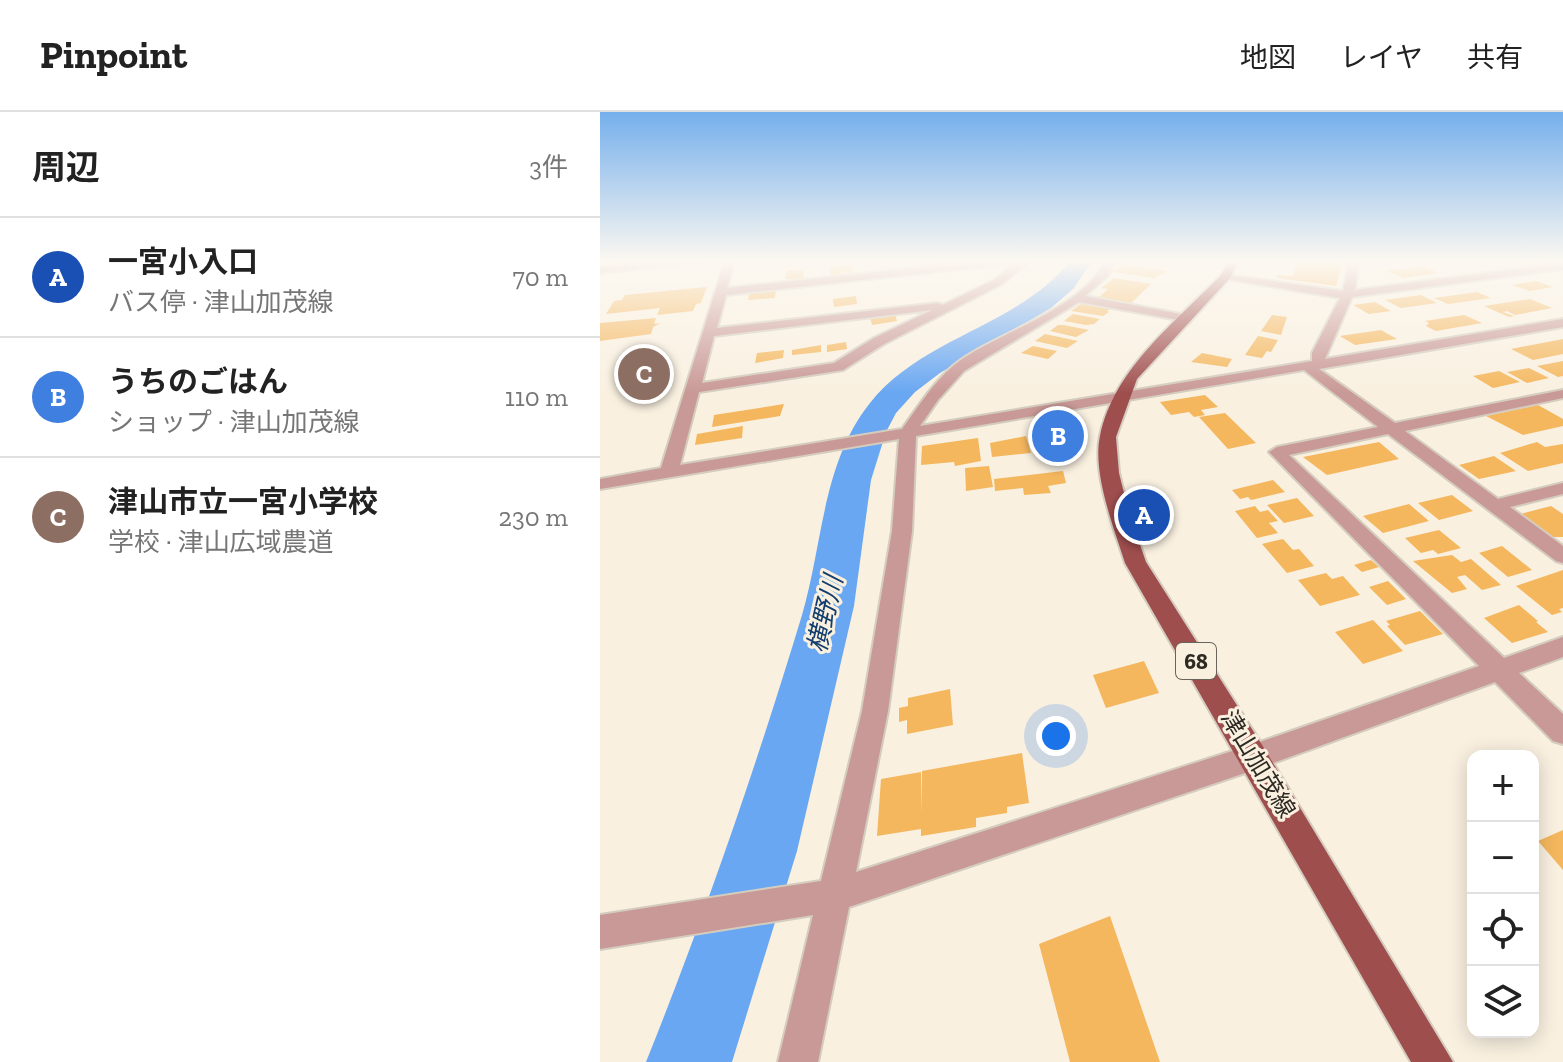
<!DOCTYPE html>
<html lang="ja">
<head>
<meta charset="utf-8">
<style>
	body { margin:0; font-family:"Zilla Slab","Noto Sans JP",serif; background:#f2f2f2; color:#222 }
	.controls { position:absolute; right:24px; bottom:24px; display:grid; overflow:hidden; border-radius:16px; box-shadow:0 4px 20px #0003 }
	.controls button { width:72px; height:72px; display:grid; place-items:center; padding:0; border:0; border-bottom:2px solid #e0e0e0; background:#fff; color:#222; font:40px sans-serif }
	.you { position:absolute; left:456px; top:624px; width:28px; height:28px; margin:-20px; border:6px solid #fff; border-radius:50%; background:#1a73e8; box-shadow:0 0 0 12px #1a73e833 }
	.badge { display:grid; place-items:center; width:52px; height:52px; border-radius:50%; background:#1a73e8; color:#fff; font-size:26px; font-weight:700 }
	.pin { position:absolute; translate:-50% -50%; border:4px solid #fff; box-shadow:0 2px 8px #0006 }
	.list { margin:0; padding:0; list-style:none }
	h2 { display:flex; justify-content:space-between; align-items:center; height:104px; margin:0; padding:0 32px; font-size:34px }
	h2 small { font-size:26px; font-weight:400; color:#767676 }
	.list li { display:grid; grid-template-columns:52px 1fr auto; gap:24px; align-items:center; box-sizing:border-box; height:120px; padding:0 32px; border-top:2px solid #e0e0e0 }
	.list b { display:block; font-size:30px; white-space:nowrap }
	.list p { margin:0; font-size:26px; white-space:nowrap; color:#767676 }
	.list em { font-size:26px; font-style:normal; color:#767676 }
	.icon { flex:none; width:44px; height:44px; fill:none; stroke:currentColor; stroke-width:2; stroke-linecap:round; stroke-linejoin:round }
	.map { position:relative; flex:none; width:963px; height:950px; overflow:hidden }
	header { display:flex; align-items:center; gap:48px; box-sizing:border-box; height:112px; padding:0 40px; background:#fff; border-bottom:2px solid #e0e0e0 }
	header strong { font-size:38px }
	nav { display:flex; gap:44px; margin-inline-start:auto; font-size:28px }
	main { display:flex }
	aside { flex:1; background:#fff }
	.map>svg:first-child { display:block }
</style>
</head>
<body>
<header>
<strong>Pinpoint</strong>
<nav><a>地図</a><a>レイヤ</a><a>共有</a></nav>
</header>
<main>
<aside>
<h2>周辺<small>3件</small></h2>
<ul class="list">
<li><span class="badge" style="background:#1a4fb4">A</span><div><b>一宮小入口</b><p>バス停 · 津山加茂線</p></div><em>70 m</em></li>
<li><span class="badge" style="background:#3f7fe0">B</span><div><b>うちのごはん</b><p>ショップ · 津山加茂線</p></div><em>110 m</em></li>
<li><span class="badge" style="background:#8d6e63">C</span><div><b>津山市立一宮小学校</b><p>学校 · 津山広域農道</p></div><em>230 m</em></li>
</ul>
</aside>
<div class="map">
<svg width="963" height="950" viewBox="0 0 963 950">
	<rect width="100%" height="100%" fill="#f9f0e0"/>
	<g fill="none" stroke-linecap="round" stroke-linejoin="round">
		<path fill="#69a7f2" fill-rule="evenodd" d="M471,148H493L473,177L451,196L340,261L315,280L296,301L286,320L271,368L254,494L197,739L132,950H46C105,803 156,655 202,503C223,432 222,351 270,291C323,224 418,215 471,148Z"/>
	</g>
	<path fill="#f4b75e" d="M700,148L742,152L736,174L677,166V163L692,164Z
		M523,152L564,159L566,160L554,166L513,160Z
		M251,153L253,161L241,159L242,163L231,164L230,155Z
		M821,154L838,161L803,166L787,159Z
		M204,157L203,168L185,167L187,159Z
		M514,166L551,172L530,192L498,186L508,177L501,176Z
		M936,169L953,175L930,179L912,173Z
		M107,175L101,191L96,192L93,199L57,203L60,196L6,202L14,189L22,188L25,183Z
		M176,178L175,186L148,188L149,181Z
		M877,180L891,186L848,192L834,186Z
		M821,183L837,191L801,196L785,188Z
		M256,184L257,192L234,195L233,187Z
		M930,187L952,196L915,203L907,199L903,200L914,204L909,205L884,194Z
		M775,190L791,199L769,202L753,193Z
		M482,191L497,193L514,197L507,198L509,200L503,204L471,199Z
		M295,202L297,209L272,213L270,205Z
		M473,202L500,207L494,212L486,213L464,209Z
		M672,203L687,205L681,223L661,219Z
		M864,203L882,211L836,219L826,214L829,211L825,209Z
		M56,206L54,212L61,211L53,215L51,222L0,229V211Z
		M458,213H464L489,218L476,225L450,219Z
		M781,218L797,227L755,233L740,224Z
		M445,222L478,229L467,236L435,229Z
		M658,224L678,228L671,240L667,239L662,246L645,243Z
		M963,227V242L933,248L911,237Z
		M246,230L247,237L227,240V233Z
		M221,233V240L192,243V238Z
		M433,234L457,239L448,247L421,241Z
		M184,238L183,246L155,251L157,241Z
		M602,241L632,247L627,255L591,250Z
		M963,249V264L958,265L937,254Z
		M929,256L949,266L927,271L907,260Z
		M899,259L920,270L893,276L873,264Z
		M605,283L618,295L601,298L605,303L594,305L589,300L571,303L560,290Z
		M184,292L180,304L112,315L114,303Z
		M938,293L963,307V314L923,323L886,304Z
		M625,301L656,331L628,337L599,305Z
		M143,314L142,326L95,333L97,322Z
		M463,314L467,320L476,318L479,324L436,331L430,320Z
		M426,324L431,341L392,345L390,331Z
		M378,326L381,349L355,354L354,350L321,353L322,334Z
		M779,330L799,347L727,363L703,345Z
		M937,330L945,335L963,332V351L928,359L900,341Z
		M894,344L916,359L879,367L859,353Z
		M389,354L393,375L366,379L365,356Z
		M463,359L466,371L448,374L451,381L424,383L423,376L395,379L394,367Z
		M673,368L685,380L651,388L648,385L640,387L632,378Z
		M852,383L873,399L839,408L818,391Z
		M697,386L714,404L684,411L667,393Z
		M809,392L829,409L783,421L763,404Z
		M655,394L660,400L668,398L678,409L669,411L678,421L657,426L635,399Z
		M951,394L963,402V425H951L920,402Z
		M839,418L861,436L838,442L833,438L821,441L805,426Z
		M683,427L693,438L699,437L714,454L687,461L662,432Z
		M902,434L932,458L908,465L879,441Z
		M852,443L861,450L871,447L901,473L882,478L865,463L857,465L867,477L852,481L813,449Z
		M771,448L779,455L762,460L754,453Z
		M963,458V496L959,497L962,500L952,503L916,474Z
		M726,461L732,467L743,464L760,483L720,494L698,468Z
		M788,469L806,487L787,493L769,475Z
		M919,493L938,509L936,510L948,520L912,531L884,506Z
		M820,499L843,522L805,533L787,514L790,513L786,509Z
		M773,508L803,539L763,552L735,520Z
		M544,549L559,581L506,596L493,563Z
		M350,577L353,613L307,622V608L299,610V596L308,594V586Z
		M422,641L429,691L407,695V701L376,706V715L321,724V717L277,724L281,667L321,660V702L322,659Z
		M963,718V758L938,729Z
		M510,804L560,950H470L439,832Z"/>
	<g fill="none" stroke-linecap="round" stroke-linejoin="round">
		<g stroke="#d4ccbe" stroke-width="4">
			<path id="minor" d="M125,148H135L127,176L388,148H425V154L402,172L284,232L243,258L99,280L80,353L302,317C318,295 333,271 353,254C393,221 485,198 505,148H515L509,163L485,184L586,203L590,204V210L479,190L364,259L338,288L320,314L712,249V241L740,186L626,167L622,166V162L743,179L749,148H759L755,178L963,151V157L752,185L725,247L963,207V215L719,257L795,311L963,278V286L805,319L898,387L963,371V382L910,395L963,434V451L956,449L788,322L689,343L904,546L963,525V545L919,561L963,602V632L953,629L895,570L654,658L249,795L218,950H178L213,803L0,837V803L221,769L262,599L292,419L299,327L0,377V367L61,356ZM415,151L394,168L343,193L338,191L117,216L126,183ZM332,198L274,226L234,251L102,271L114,224ZM704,258L778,315L677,335L669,340L879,554L654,632L256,760L288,599L312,419L316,324Z"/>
		</g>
		<g stroke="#d4ccbe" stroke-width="4">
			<path id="tertiary" d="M72,148H111L0,161V155Z"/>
		</g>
		<g stroke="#d4ccbe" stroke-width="4">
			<path id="primary" d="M629,148H639L630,166L537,267L516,325L519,361L529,401L546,450L664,636L853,950H811L525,451C514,416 492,361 500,324C514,256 576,210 621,163Z"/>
		</g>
		<use href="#minor" fill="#c99997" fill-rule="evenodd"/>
		<use href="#tertiary" fill="#c99997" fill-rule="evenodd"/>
		<use href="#primary" fill="#9f4e4e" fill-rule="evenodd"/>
	</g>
	<linearGradient id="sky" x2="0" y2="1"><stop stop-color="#75afec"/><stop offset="0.53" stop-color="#fcf8f1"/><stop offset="1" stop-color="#fcf8f1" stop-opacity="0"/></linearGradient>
	<rect width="963" height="281" fill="url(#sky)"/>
	<g text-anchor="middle" stroke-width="6" stroke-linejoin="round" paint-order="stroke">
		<rect fill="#f9f0e0" stroke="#6a655c" stroke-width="2" x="576" y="531" width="40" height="36" rx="6"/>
		<g font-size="22" font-weight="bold" fill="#2d2923">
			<text x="596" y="557">68</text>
		</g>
		<g font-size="24" fill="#2d2923" stroke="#f9f0e0">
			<text transform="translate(658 652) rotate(59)" y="8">津山加茂線</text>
		</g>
		<g font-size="26" font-style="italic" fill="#133d6d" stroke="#f9f0e0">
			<text transform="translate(225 502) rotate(-77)" y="9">横野川</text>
		</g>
	</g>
</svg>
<div class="controls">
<button>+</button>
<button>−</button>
<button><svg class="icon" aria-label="locate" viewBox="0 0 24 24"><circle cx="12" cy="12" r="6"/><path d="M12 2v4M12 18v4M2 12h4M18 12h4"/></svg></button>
<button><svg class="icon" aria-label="layers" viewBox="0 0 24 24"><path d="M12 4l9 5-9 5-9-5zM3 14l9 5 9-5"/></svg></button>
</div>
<div class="you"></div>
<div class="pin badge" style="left:544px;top:403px;background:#1a4fb4">A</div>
<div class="pin badge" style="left:458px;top:324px;background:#3f7fe0">B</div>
<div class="pin badge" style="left:44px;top:262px;background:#8d6e63">C</div>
</div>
</main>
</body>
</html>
